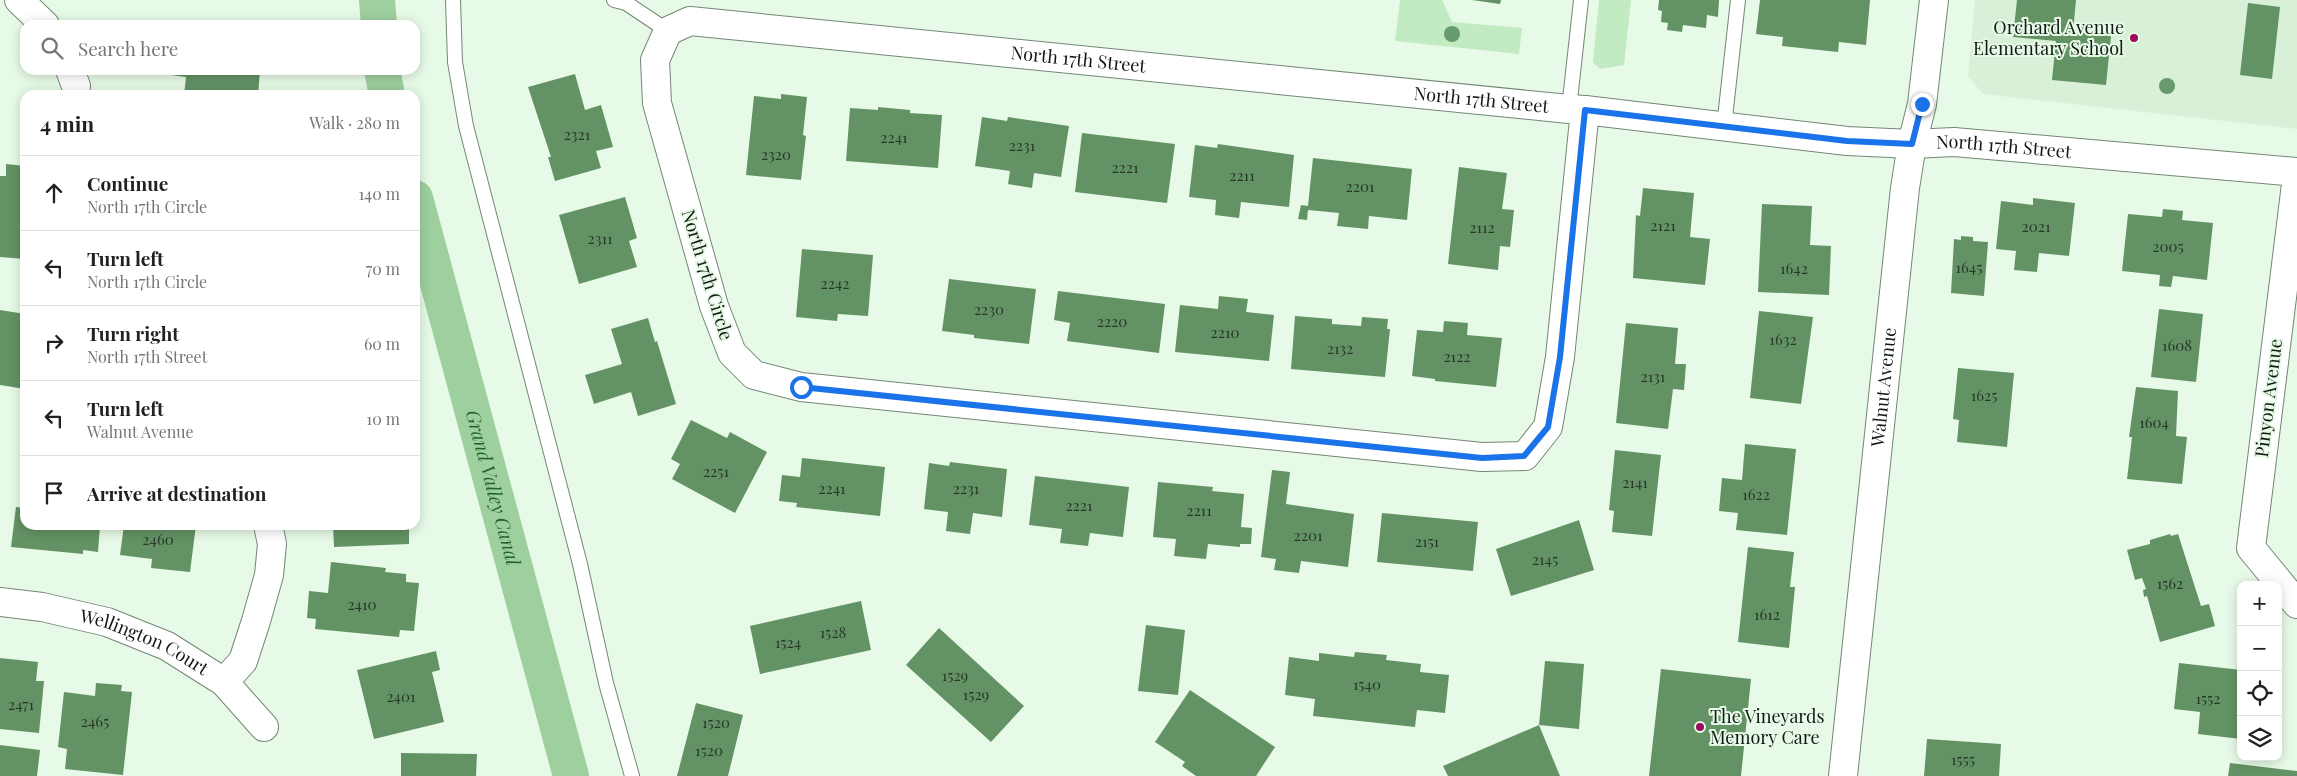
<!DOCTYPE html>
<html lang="en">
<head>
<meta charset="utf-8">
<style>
	body { margin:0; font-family:"Playfair Display",serif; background:#f6f6f6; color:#202124 }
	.controls { position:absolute; right:15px; bottom:15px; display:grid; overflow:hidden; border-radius:10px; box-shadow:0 2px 12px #0003 }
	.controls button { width:45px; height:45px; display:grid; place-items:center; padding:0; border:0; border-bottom:1px solid #e0e0e0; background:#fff; color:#202124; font:25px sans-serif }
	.stop { position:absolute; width:15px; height:15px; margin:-11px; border:4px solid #1a73e8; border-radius:50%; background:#fff }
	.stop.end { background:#1a73e8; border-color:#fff; box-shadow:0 1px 5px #0008 }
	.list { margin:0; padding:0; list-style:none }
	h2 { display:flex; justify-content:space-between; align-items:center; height:65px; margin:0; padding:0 20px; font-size:21px }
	h2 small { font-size:16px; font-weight:400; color:#757577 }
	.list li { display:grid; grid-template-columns:32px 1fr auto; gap:15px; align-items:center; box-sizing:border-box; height:75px; padding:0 20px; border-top:1px solid #e0e0e0 }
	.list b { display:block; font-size:19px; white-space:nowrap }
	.list p { margin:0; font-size:16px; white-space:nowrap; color:#757577 }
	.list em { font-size:16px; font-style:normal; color:#757577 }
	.icon { flex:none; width:28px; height:28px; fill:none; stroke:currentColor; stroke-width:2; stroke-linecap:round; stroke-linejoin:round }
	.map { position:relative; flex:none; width:2297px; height:776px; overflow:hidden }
	.search { position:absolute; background:#fff; box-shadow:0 2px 12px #0003; left:20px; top:20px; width:400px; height:55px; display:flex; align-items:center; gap:12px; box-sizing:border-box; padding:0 18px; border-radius:15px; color:#757577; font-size:19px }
	.panel { position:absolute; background:#fff; box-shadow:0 2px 12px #0003; left:20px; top:90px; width:400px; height:440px; border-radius:15px }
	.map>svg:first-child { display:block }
</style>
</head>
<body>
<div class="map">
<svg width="2297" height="776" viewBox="0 0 2297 776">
	<rect width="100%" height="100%" fill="#e7fae7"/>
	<path fill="#d7f0d7" d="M1975,0H2297V129L1983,94L1968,76Z"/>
	<path fill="#c2ebc2" d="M1400,0H1442L1452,22L1522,28L1519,54L1395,41Z
		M1599,0H1631L1624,65L1600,69L1593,62Z"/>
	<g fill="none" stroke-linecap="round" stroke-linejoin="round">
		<g stroke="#9ed09f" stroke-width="36">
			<path d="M377,0L379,25"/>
			<path d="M382,70L387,95"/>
			<path id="s1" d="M415,198L571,776"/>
		</g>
	</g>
	<path fill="#639365" d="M1472,0H1501L1500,4Z
		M1659,0H1719L1718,17L1707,15L1706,28L1683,25L1682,32L1667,30L1668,23L1661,22L1662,11L1658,10Z
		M1760,0H1870L1866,45L1839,42L1838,52L1782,46L1783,37L1756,34Z
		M2017,0H2076L2073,32L2111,36L2106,85L2052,80L2056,41L2013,37Z
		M2248,3L2280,7L2272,79L2240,75Z
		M171,70H260L258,95H184L186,77L171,75Z
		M575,74L585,110L601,105L613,147L596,151L601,168L555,181L548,157H551L528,87Z
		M781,94L807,97L803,135L806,136L801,180L746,175L754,96L781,99Z
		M878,107L910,110V113L942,115L938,168L846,161L850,108L878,110Z
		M982,117L1007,121L1008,117L1069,126L1061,177L1034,173L1032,188L1008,184L1010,171L975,166Z
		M1082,133L1175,144L1167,203L1075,192Z
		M1218,144L1294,155L1289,207L1241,202L1239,218L1215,215L1216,200L1189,197L1195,145L1217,148Z
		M1313,158L1412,169L1407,220L1369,216L1368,229L1337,226L1339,213L1308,210L1307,220L1298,219L1301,205L1308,206Z
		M6,164L25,166V259L0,257V176H6Z
		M1459,167L1507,173L1502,209L1514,210L1510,247L1500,246L1498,270L1448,264Z
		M1643,188L1694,193L1690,237L1710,239L1705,285L1633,278L1636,215L1640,216Z
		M625,197L637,238L629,241L637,267L579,284L559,215Z
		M2033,198L2075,203L2069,256L2039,253L2037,272L2014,270L2016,251L1996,249L2001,201L2033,205Z
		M1762,204L1812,206L1810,245L1831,246L1829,295L1758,292Z
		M2163,209L2183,211L2182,220L2213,223L2207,280L2173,276L2171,287L2159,286L2160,275L2122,271L2128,214L2162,217Z
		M1961,236L1973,237V241L1988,242L1984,296L1951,293L1954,239L1961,240Z
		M802,249L873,255L868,316L838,314L837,321L796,317Z
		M949,279L1036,289L1029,344L974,338V335L942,331Z
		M1058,291L1165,304L1159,353L1067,341L1070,323L1054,320Z
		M1219,296L1248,299L1246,312L1274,315L1269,361L1175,352L1180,305L1218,309Z
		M2159,309L2203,314L2196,382L2151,377Z
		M0,310L25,314V389L0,385Z
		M1759,311L1813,317L1801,404L1750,398Z
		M1295,316L1332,319V324L1361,326L1362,317L1388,319L1387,329H1390L1385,377L1291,369Z
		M648,318L655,342L657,341L676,404L638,416L631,392L594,404L585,375L622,364L611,329Z
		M1444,321L1468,323L1467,335L1502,338L1496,387L1435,381V379L1412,376L1417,330L1443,332Z
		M1626,323L1678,328L1675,364H1686L1684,390L1673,389L1668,429L1616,423Z
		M1958,368L2014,373L2007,447L1957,442L1959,420L1953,419Z
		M2136,387L2178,391L2176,436L2187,437L2182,484L2127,479L2132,437H2129Z
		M691,420L727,438L730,432L767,452L735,513L672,479L680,464L671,459Z
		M1745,444L1796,449L1787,535L1736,530L1738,513L1719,511L1722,478L1742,480Z
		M1615,450L1661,455L1652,536L1612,532L1614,511L1609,510Z
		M802,458L885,467L880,516L796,507L797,503L779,501L782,475L800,477Z
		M950,462L1007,469L1002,517L973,513L970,534L946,531L948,512L924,509L929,463L949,466Z
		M1272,470L1290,472L1286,504L1354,514L1348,567L1301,561L1299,573L1274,570L1276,559L1261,557Z
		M1035,476L1129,487L1123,537L1090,533L1088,546L1060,543L1062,529L1029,525Z
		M1158,482L1213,487L1212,491L1244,494L1241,527L1252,528L1251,544H1240V547L1208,544L1206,559L1174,556L1176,539L1153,537Z
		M16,507L25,508V525H100L98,552L83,550V554L11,547Z
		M1382,513L1478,522L1473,571L1377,562Z
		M1579,520L1594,570L1511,596L1496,549Z
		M124,525H196L190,572L151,568L152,559L120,555Z
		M333,525H409V544L334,547Z
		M2170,534L2171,536L2178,534L2201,606L2209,604L2215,626L2160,642L2147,596L2144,597L2143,590L2146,589L2142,578L2135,580L2127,550L2150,544V540Z
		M1748,547L1794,552L1790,587H1795L1789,648L1738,642Z
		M331,562L386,568L385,572L406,574V582L419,583L414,631L400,630L399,637L315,629L316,619L307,618L309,591L328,593Z
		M861,601L871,650L760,674L750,626Z
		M1146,625L1185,630L1178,695L1138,691Z
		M939,628L1024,706L991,742L906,665Z
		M436,651L440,670L432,672L444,722L374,739L357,670Z
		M1355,652L1387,655L1386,660L1421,664L1420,672L1449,675L1445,713L1417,710L1415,727L1313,716L1315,699L1285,695L1289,657L1319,661V653L1354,657Z
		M0,658L38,662L36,681H44L39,733L0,729Z
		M1545,661L1584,664L1579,729L1539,725Z
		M2179,663L2241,670V739L2198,734L2200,712L2174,709Z
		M1661,669L1751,679L1741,776H1649Z
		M96,683L122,685L121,691L132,692L123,775L65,769L67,749L58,747L64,692L95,696Z
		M1190,690L1275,747L1256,776H1196L1182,766L1185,762L1155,742Z
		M696,703L743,715L728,776H677Z
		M1539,725L1560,776H1448L1443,766Z
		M1927,739L2001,744L1999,776H1924Z
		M0,745L40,750L37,776H0Z
		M401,753L477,754L476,776H401Z
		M2230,763L2297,771V776H2228Z"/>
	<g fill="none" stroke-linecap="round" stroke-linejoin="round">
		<g stroke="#758675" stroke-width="16">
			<path id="service" d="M453,0L455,62L466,126L580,564L606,683L632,776
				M614,0L626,3L668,31
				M1569,109L1581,0
				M1724,127L1738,0"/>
		</g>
		<g stroke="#758675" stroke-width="30">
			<g id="minor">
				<path d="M19,0L45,25"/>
				<path d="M70,70L76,86"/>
				<path id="s2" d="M1585,110L1560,357L1548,427L1525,456L1482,457L801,387L754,375L732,353L714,306L657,103L655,60L668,31L690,21L1569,109L1585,110L1847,141L1912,144L1954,142L2297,172"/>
				<path d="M2297,176L2251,548L2297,604"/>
				<path id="s3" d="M0,602L42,607L107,622L167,646L224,682L264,727"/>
				<path d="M224,682L243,661L256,621L269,575L272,544L268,525"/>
				<path id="s4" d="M1843,776L1905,188L1912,144L1922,104L1934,0"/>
			</g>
		</g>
		<use href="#service" stroke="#fff" stroke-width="14"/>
		<use href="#minor" stroke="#fff" stroke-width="28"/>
	</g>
	<g fill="#689a70">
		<circle cx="1452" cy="34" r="8"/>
		<circle cx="2167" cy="86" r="8"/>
	</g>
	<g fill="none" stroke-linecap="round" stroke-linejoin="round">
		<path stroke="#1a73e8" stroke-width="6" d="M801,387L1482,458L1524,456L1548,427L1560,357L1585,110L1847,141L1912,144L1922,104"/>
	</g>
	<g fill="#9b0b5b" stroke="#e7fae7" stroke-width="2">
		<circle cx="2134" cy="38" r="5"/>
		<circle cx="1700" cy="727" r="5"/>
	</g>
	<g text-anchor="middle" stroke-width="4" stroke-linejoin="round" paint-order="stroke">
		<g font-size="15" fill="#273828">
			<text x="577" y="140">2321</text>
			<text x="894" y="143">2241</text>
			<text x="1022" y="151">2231</text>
			<text x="776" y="160">2320</text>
			<text x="1125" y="173">2221</text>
			<text x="1242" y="181">2211</text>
			<text x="1360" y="192">2201</text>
			<text x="1663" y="231">2121</text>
			<text x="2036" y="232">2021</text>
			<text x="1482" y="233">2112</text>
			<text x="600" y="244">2311</text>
			<text x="2168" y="252">2005</text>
			<text x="1969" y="273">1645</text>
			<text x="1794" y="274">1642</text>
			<text x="835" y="289">2242</text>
			<text x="989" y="315">2230</text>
			<text x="1112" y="327">2220</text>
			<text x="1225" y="338">2210</text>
			<text x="1783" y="345">1632</text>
			<text x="2177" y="351">1608</text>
			<text x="1340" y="354">2132</text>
			<text x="1457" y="362">2122</text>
			<text x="1653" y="382">2131</text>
			<text x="1984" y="401">1625</text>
			<text x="2154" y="428">1604</text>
			<text x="716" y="477">2251</text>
			<text x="1635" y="488">2141</text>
			<text x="832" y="494">2241</text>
			<text x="966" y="494">2231</text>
			<text x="1756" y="500">1622</text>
			<text x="1079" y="511">2221</text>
			<text x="1199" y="516">2211</text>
			<text x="1308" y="541">2201</text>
			<text x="158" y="545">2460</text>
			<text x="1427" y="547">2151</text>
			<text x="1545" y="565">2145</text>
			<text x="2170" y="589">1562</text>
			<text x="362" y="610">2410</text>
			<text x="1767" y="620">1612</text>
			<text x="833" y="638">1528</text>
			<text x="788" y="648">1524</text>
			<text x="955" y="681">1529</text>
			<text x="1367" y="690">1540</text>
			<text x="976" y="700">1529</text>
			<text x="401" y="702">2401</text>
			<text x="2208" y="704">1552</text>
			<text x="21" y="710">2471</text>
			<text x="95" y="727">2465</text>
			<text x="716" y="728">1520</text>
			<text x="709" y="756">1520</text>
			<text x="1963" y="765">1555</text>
		</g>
		<g font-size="18" fill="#131913" stroke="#e7fae7" text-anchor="end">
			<text x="2124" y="34">Orchard Avenue<tspan x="2124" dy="21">Elementary School</tspan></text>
			<text x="1710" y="723" text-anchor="start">The Vineyards<tspan x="1710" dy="21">Memory Care</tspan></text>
		</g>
		<g font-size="18" fill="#131913" stroke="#e7fae7">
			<text dy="6" stroke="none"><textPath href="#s2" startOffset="1914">North 17th Street</textPath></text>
			<text dy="6" stroke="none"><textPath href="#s2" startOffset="2319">North 17th Street</textPath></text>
			<text dy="6" stroke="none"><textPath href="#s2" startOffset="2844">North 17th Street</textPath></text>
			<text transform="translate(707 275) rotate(73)" y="6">North 17th Circle</text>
			<text dy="6" stroke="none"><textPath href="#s4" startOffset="391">Walnut Avenue</textPath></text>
			<text transform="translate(2269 398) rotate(-83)" y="6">Pinyon Avenue</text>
			<text dy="6" stroke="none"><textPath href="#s3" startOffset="151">Wellington Court</textPath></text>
		</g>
		<g font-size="19" font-style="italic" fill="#206428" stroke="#e7fae7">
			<text dy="7" stroke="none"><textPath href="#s1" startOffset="300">Grand Valley Canal</textPath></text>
		</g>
	</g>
</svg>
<div class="controls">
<button>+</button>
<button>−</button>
<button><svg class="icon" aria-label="locate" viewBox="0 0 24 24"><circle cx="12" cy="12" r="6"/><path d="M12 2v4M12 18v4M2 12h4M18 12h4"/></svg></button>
<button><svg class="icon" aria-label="layers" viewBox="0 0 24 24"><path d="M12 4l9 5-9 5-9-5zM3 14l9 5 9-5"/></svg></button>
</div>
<div class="stop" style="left:801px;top:387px"></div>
<div class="stop end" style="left:1922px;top:104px"></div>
<div class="search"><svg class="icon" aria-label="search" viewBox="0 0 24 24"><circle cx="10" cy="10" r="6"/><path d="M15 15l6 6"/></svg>Search here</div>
<section class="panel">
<h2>4 min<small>Walk · 280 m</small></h2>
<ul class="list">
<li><svg class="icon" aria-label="ahead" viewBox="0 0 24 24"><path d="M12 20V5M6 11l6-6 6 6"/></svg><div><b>Continue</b><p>North 17th Circle</p></div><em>140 m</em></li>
<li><svg class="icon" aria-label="left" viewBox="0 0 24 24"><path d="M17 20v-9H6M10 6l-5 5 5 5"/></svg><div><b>Turn left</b><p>North 17th Circle</p></div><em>70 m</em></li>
<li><svg class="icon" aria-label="right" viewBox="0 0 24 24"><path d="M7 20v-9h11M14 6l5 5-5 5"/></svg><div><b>Turn right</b><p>North 17th Street</p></div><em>60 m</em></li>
<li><svg class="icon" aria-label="left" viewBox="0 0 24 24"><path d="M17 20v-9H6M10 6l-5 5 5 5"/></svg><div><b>Turn left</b><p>Walnut Avenue</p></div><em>10 m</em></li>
<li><svg class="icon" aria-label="arrive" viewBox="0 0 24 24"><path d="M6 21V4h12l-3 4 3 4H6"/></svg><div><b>Arrive at destination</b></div></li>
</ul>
</section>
</div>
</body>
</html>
